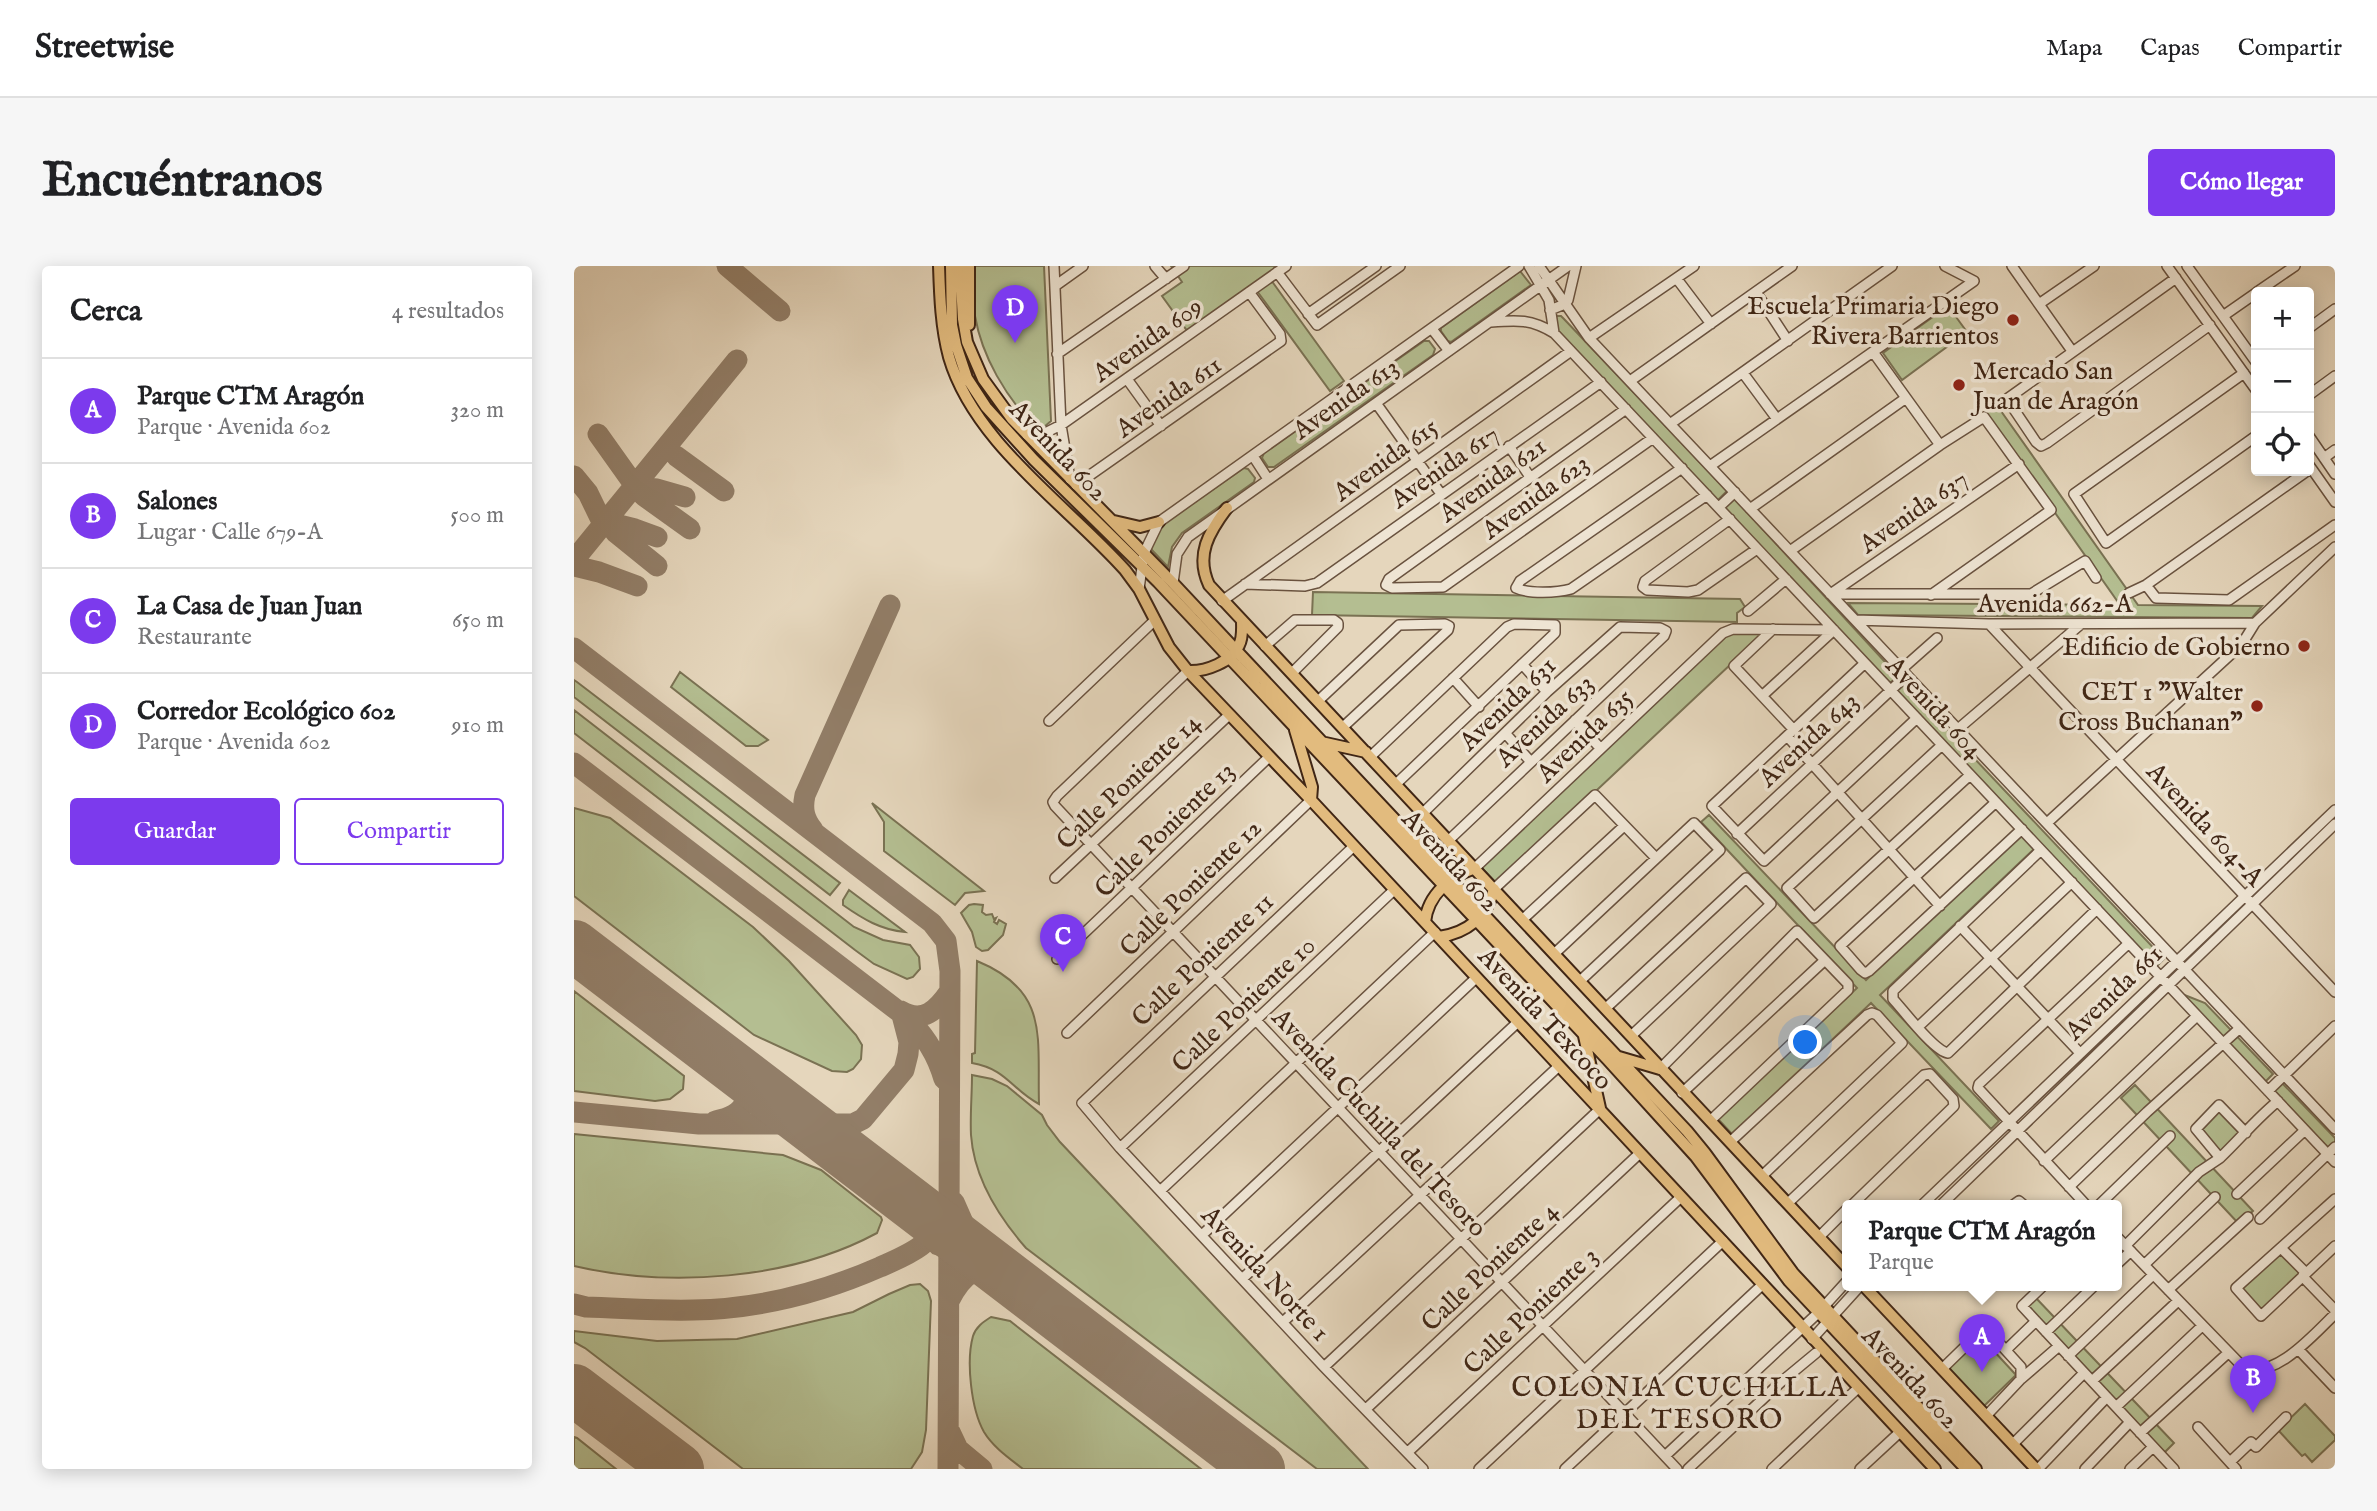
<!DOCTYPE html>
<html lang="es">
<head>
<meta charset="utf-8">
<style>
	body { margin:0; font-family:"IM FELL English",serif; background:#f6f6f6; color:#202124 }
	.controls { position:absolute; right:21px; top:21px; display:grid; overflow:hidden; border-radius:7px; box-shadow:0 4px 18px #0003 }
	.controls button { width:63px; height:63px; display:grid; place-items:center; padding:0; border:0; border-bottom:2px solid #e0e0e0; background:#fff; color:#202124; font:35px sans-serif }
	.you { position:absolute; left:1232px; top:777px; width:24px; height:24px; margin:-18px; border:5px solid #fff; border-radius:50%; background:#1a73e8; box-shadow:0 0 0 10px #1a73e833 }
	.badge { display:grid; place-items:center; width:46px; height:46px; border-radius:50%; background:#7c3aed; color:#fff; font-size:23px; font-weight:700 }
	.pin { position:absolute; translate:-50% -58px; filter:drop-shadow(0 2px 4px #0008) }
	.pin::after { content:''; position:absolute; top:37px; width:24px; height:21px; background:inherit; clip-path:polygon(0 0,100% 0,50% 100%) }
	.popup { position:absolute; left:1268px; top:934px; width:280px; height:91px; box-sizing:border-box; display:grid; place-content:center; border-radius:7px; background:#fff; filter:drop-shadow(0 2px 5px #0005); font-size:23px; white-space:nowrap; color:#757577 }
	.popup b { font-size:26px; color:#202124 }
	.popup::after { content:''; position:absolute; left:50%; top:100%; margin-left:-14px; border:14px solid transparent; border-top-color:#fff }
	.list { margin:0; padding:0; list-style:none }
	h2 { display:flex; justify-content:space-between; align-items:center; height:91px; margin:0; padding:0 28px; font-size:30px }
	h2 small { font-size:23px; font-weight:400; color:#757577 }
	.list li { display:grid; grid-template-columns:46px 1fr auto; gap:21px; align-items:center; box-sizing:border-box; height:105px; padding:0 28px; border-top:2px solid #e0e0e0 }
	.list b { display:block; font-size:26px; white-space:nowrap }
	.list p { margin:0; font-size:23px; white-space:nowrap; color:#757577 }
	.list em { font-size:23px; font-style:normal; color:#757577 }
	.actions { display:flex; gap:14px; padding:21px 28px }
	.actions a { flex:1; padding:16px 0; border:2px solid #7c3aed; border-radius:7px; text-align:center; font-size:24px; color:#7c3aed }
	.actions .main { background:#7c3aed; color:#fff }
	.icon { flex:none; width:38px; height:38px; fill:none; stroke:currentColor; stroke-width:2; stroke-linecap:round; stroke-linejoin:round }
	.map { position:relative; flex:none; width:1761px; height:1203px; overflow:hidden; border-radius:7px }
	header { display:flex; align-items:center; gap:42px; box-sizing:border-box; height:98px; padding:0 35px; background:#fff; border-bottom:2px solid #e0e0e0 }
	header strong { font-size:33px }
	nav { display:flex; gap:38px; margin-inline-start:auto; font-size:24px }
	.intro { display:flex; align-items:center; justify-content:space-between; box-sizing:border-box; height:168px; padding:0 42px }
	h1 { margin:0; font-size:49px }
	.button { padding:18px 32px; border-radius:7px; background:#7c3aed; color:#fff; font-size:24px; font-weight:700 }
	main { display:flex; gap:42px; padding:0 42px }
	aside { flex:1; background:#fff; border-radius:7px; box-shadow:0 4px 18px #0003 }
	.map>svg:first-child { display:block }
</style>
</head>
<body>
<header>
<strong>Streetwise</strong>
<nav><a>Mapa</a><a>Capas</a><a>Compartir</a></nav>
</header>
<div class="intro"><h1>Encuéntranos</h1><a class="button">Cómo llegar</a></div>
<main>
<aside>
<h2>Cerca<small>4 resultados</small></h2>
<ul class="list">
<li><span class="badge">A</span><div><b>Parque CTM Aragón</b><p>Parque · Avenida 602</p></div><em>320 m</em></li>
<li><span class="badge">B</span><div><b>Salones</b><p>Lugar · Calle 679-A</p></div><em>500 m</em></li>
<li><span class="badge">C</span><div><b>La Casa de Juan Juan</b><p>Restaurante</p></div><em>650 m</em></li>
<li><span class="badge">D</span><div><b>Corredor Ecológico 602</b><p>Parque · Avenida 602</p></div><em>910 m</em></li>
</ul>
<div class="actions"><a class="main">Guardar</a><a>Compartir</a></div>
</aside>
<div class="map">
<svg width="1761" height="1203" viewBox="0 0 1761 1203">
	<rect width="100%" height="100%" fill="#e5d6bc"/>
	<filter id="stains"><feTurbulence type="fractalNoise" baseFrequency=".00286" numOctaves="4"/><feColorMatrix values="0 0 0 0 .2 0 0 0 0 .09 0 0 0 0 .02 0 0 0 .5 -.17"/></filter>
	<radialGradient id="worn" r=".72"><stop offset=".6" stop-color="#630" stop-opacity="0"/><stop offset="1" stop-color="#630" stop-opacity=".3"/></radialGradient>
	<path fill="#b4be91" stroke="#7a7253" stroke-width="2" d="M399,0H470L477,155L470,161H461C432,131 408,91 401,50C398,34 399,16 399,0Z
		M597,0H705L614,66L588,30L608,16Z
		M946,5L957,19L877,76L874,75L867,65V62Z
		M697,14L770,115L756,125L683,25Z
		M1374,40L1393,66L1328,114L1309,87Z
		M981,50H987L990,53L1153,225L1143,235L982,64Z
		M850,75H855L861,83L859,89L700,201H694L688,192L690,187Z
		M1422,138L1564,339L1688,340L1678,352L1284,349L1274,337L1546,339L1410,146Z
		M670,202L674,203L681,212L680,216L608,267L598,281L594,301L576,282L586,260Z
		M1160,232L1324,410L1316,417L1149,242Z
		M739,326L1166,333L1171,341L1163,347V356L738,349Z
		M1191,366L923,618L907,601L1155,367Z
		M106,406L194,474L184,480H172L97,421Z
		M0,414L3,416L266,617L256,629L0,431Z
		M1329,417L1590,693L1583,700L1322,424Z
		M0,444L280,661L309,674L336,679L345,691L346,703L339,711L333,713L300,698L281,684L0,467Z
		M298,537L410,625L391,627L381,639L310,585V556Z
		M0,542L36,552L179,661L215,695L282,769L288,779L287,793L279,803L273,806L258,805L180,769L0,630Z
		M1135,549L1292,714L1447,568L1460,583L1306,729L1425,855L1417,863L1297,737L1158,868L1144,853L1283,722L1127,556Z
		M275,624L331,666C307,664 289,653 269,639V634Z
		M400,638L409,639L408,646L412,649L418,648L420,653L422,652L420,656L423,658L425,654L432,658L429,669L414,684L408,685L402,681L398,666L387,647L395,639Z
		M403,695C476,725 463,771 465,838C438,824 433,803 398,797V788L401,787Z
		M0,725L110,810L109,823L96,833L81,835L0,825Z
		M1608,728L1631,737L1699,808L1691,816Z
		M398,809L418,813L433,820L468,849L473,859L486,876L794,1203H743L452,982C424,950 400,912 397,869C396,849 398,829 398,809Z
		M1708,817L1761,872V890L1700,825Z
		M1561,819L1679,945L1665,958L1547,832Z
		M1646,842L1669,867L1646,889L1623,864Z
		M0,868L209,889L247,904L307,951L308,954L303,967C216,1014 95,1022 0,1000Z
		M1707,986L1727,1009L1687,1044L1667,1022Z
		M346,1018L354,1025L357,1035L352,1164L348,1186L337,1203H169L11,1082L0,1076V1065L83,1075L163,1073L279,1046L315,1028L336,1019Z
		M1461,1031L1600,1177L1589,1188L1450,1042Z
		M417,1051L436,1055L627,1203H449C435,1192 419,1181 410,1166C397,1143 392,1095 399,1070C402,1061 409,1056 417,1051Z
		M1407,1071L1442,1109L1409,1141L1373,1103Z
		M1731,1138L1761,1170V1174L1738,1196L1731,1188L1728,1190L1704,1164Z
		M0,1171L3,1172L42,1203H0Z"/>
	<g fill="none" stroke-linecap="round" stroke-linejoin="round">
		<path stroke="#927e68" stroke-width="21" d="M153,0L206,45
			M24,168L61,220
			M102,190L150,225
			M0,210L14,227L29,258
			M60,221L83,223L111,231
			M70,230L116,263
			M33,256L61,263L83,271
			M41,266L83,300
			M0,294L163,94
			M0,300L25,306L63,320
			M0,382L358,657L372,675L376,705L374,1203
			M0,497L332,751C350,768 363,788 370,813
			M239,564C230,553 228,543 231,529L316,339
			M327,745C349,758 363,744 376,725
			M207,837L244,853
			M0,846L125,858H279L289,853L330,804L334,788L335,776L328,749
			M141,855C176,849 182,824 158,800
			M323,926L345,951L364,979
			M380,936L395,970L415,996
			M375,1035C388,1009 404,994 433,1010
			M0,1038L12,1041C48,1042 84,1045 119,1044C184,1043 247,1027 306,1001C334,989 363,977 372,944
			M626,1159L645,1176L660,1203
			M376,1166L384,1183L408,1203"/>
		<path stroke="#927e68" stroke-width="52" d="M0,680L685,1203
			M0,1124L104,1203"/>
		<g stroke="#69523f" stroke-width="12">
			<path id="minor" d="M480,0L487,159L496,213
				M581,0L592,13
				M955,0L975,34L980,67L1761,896
				M965,0L1015,72L1761,863
				M1438,0L1498,85
				M1593,0L1682,124
				M1613,0L1682,96
				M703,6L743,59L826,0
				M1602,12L1433,133L1462,176L1467,180L1473,177L1636,59
				M1103,13L1137,58
				M481,20L509,0
				M1182,26L1214,75
				M1683,26L1721,0
				M1465,38L1520,0
				M976,44L991,38L994,34L1002,0
				M734,48L802,0
				M1649,50L1682,27
				M917,56C944,54 957,53 980,67
				M1735,62L1761,43
				M858,63L875,85
				M1015,72L1120,0
				M1299,86L1366,179
				M483,88L610,0
				M1169,107L1203,153
				M1670,107L1500,228L1532,277L1682,170
				M553,113L587,160
				M1056,115L1218,0
				M1735,129L1761,110
				M802,137L867,228
				M1052,143L815,313L812,319L818,322L869,321L1079,172
				M1096,158L1318,0
				M453,169L469,168L487,159L712,0
				M1735,170L1761,208
				M935,180L956,211
				M679,190L694,213
				M1750,192L1761,184
				M1735,199L1761,236
				M1136,200L1400,15L1371,0
				M1108,202L946,315L942,322C954,328 983,327 997,323L1133,229
				M502,219L707,75L706,68L675,26
				M1145,241L1161,226
				M1176,243L1332,132
				M1156,253L1071,315L1069,321L1073,324L1114,326L1124,324L1183,283
				M1216,285L1366,179L1410,151L1477,244L1357,329
				M599,317L603,288L614,271L994,0
				M671,318L731,320L743,317L1027,116
				M1572,319L1582,332L1655,334L1761,259
				M565,323L570,287L585,256L945,0
				M1258,327L1445,198
				M1555,327L1572,319L1733,205
				M1256,328H1457L1511,295L1522,312
				M648,335L997,85
				M1174,345L1212,313
				M1281,354L1415,358L1681,357
				M1415,358L1761,726
				M1199,363L1160,400L1220,464
				M691,380L721,354H760L764,357V361L718,407
				M1291,397L1138,540L1190,595L1343,452
				M948,398L973,426
				M1328,403L1363,372
				M614,405L483,530L479,536L481,540L1103,1203
				M879,412L905,441
				M1188,430L1260,364
				M744,435L825,359L871,358L875,360L874,364L769,461
				M1001,454L1026,482
				M475,455L581,354
				M1384,463L1507,358
				M932,468L957,496
				M1213,470L1366,640
				M1368,479L1213,622L1240,652L1396,509
				M796,491L933,361L940,358L981,359V367L822,518
				M1422,536L1266,680L1287,704L1291,707L1295,705L1448,563
				M849,547L973,426L1046,361L1086,362L1092,365L1090,370L875,574
				M1473,557L1668,378L1681,357L1761,281
				M1163,568L1333,409
				M779,581L508,837L546,882L750,1101L849,1203
				M1467,584L1319,725V733C1330,745 1360,785 1374,787L1523,643
				M901,602L1149,367L1159,363L1260,364
				M481,612L655,449
				M920,623L1021,529L1082,592
				M948,654L1050,560
				M1386,660L1506,787
				M980,688L1120,557L1146,584L1006,715
				M483,693L695,491
				M1032,742L1172,612L1197,638L1057,770
				M1344,761L1498,616
				M493,767L737,534
				M1086,803L1223,665L1274,718V724L1136,855
				M1694,825L1761,760
				M1108,827L1251,694
				M1672,867L1645,839L1622,863L1646,892C1666,873 1683,852 1704,835
				M1156,876L1293,749L1298,747L1303,749L1328,777L1188,910
				M546,882L820,624
				M1470,895L1623,750
				M1495,921L1573,846L1666,762
				M586,925L861,666
				M1663,928L1731,864
				M1761,933L1662,1022L1687,1050L1761,980
				M1214,937L1350,809L1356,808L1379,833L1380,840L1277,940
				M1347,940L1761,544
				M1366,940L1761,558
				M1438,940L1445,935L1451,940
				M1513,940L1404,822L1405,818L1555,677
				M1524,940L1596,870
				M1686,953L1761,881
				M628,969L902,712
				M1245,971L1273,943
				M1543,971L1670,1102C1702,1113 1740,1068 1761,1048
				M1551,980L1625,906L1646,892
				M1708,983L1729,1004L1730,1012
				M1543,998L1557,985
				M1570,999L1641,931
				M1730,1012L1761,1044
				M668,1013L944,756
				M1469,1020L1448,1040L1600,1203
				M1594,1024L1674,951
				M709,1056L985,800
				M1472,1066L1520,1020
				M1238,1073L1286,1020
				M1724,1083L1761,1122
				M1432,1084L1462,1055
				M1494,1090L1579,1009
				M750,1101L1026,843
				M1368,1103L1405,1067H1416L1447,1101V1113
				M1518,1115L1604,1035
				M1542,1141L1628,1060
				M792,1143L1066,887
				M1413,1149L1447,1113L1485,1080
				M1624,1161L1662,1203
				M1566,1167L1654,1087
				M1439,1178L1510,1107
				M834,1186L1107,931
				M1091,1190L1244,1047L1273,1015
				M1656,1196L1677,1176L1682,1181L1712,1151
				M905,1203L1149,975
				M991,1203L1188,1019
				M1114,1203L1207,1116L1242,1087
				M1198,1203L1284,1122
				M1286,1203L1326,1166
				M1464,1203L1533,1131
				M1511,1203L1556,1156
				M1556,1203L1579,1181"/>
		</g>
		<g stroke="#402615" stroke-width="14">
			<path id="major" d="M365,0C366,30 367,61 375,91C400,177 493,239 551,304L565,323L595,381L614,405L737,534L1361,1203
				M377,0L378,59L382,79L393,112L412,141L460,194L584,316L1033,793L1122,891L1215,1015L1392,1203
				M386,0L389,53L393,76L409,113L438,153L599,317L1113,865L1131,887L1219,1007L1402,1203
				M395,0V59
				M653,242C635,266 621,289 635,319L1273,1001
				M540,255L566,261L585,256
				M614,405C631,406 658,396 665,379C669,372 668,363 668,355
				M721,464L738,521L737,534
				M747,476L792,486
				M851,656C854,628 876,611 901,602
				M865,671C893,667 913,651 920,623
				M1010,770L1026,842
				M1045,791L1086,803
				M1290,1020L1462,1203"/>
		</g>
		<use href="#minor" stroke="#eee4d3" stroke-width="9"/>
		<use href="#major" stroke="#e2bb7e" stroke-width="10"/>
	</g>
	<g fill="#8f2418" stroke="#eee4d3" stroke-width="2.5">
		<circle cx="1439" cy="54" r="7"/>
		<circle cx="1385" cy="119" r="7"/>
		<circle cx="1730" cy="380" r="7"/>
		<circle cx="1683" cy="440" r="7"/>
	</g>
	<g text-anchor="middle" stroke-width="7" stroke-linejoin="round" paint-order="stroke">
		<g font-size="26" fill="#402615" stroke="#eee4d3" text-anchor="end">
			<text x="1425" y="48">Escuela Primaria Diego<tspan x="1425" dy="30">Rivera Barrientos</tspan></text>
			<text x="1399" y="113" text-anchor="start">Mercado San<tspan x="1399" dy="30">Juan de Aragón</tspan></text>
			<text x="1716" y="389">Edificio de Gobierno</text>
			<text x="1669" y="434">CET 1 "Walter<tspan x="1669" dy="30">Cross Buchanan"</tspan></text>
		</g>
		<g font-size="26" fill="#402615" stroke="#eee4d3">
			<text transform="translate(573 73) rotate(-35)" y="9">Avenida 609</text>
			<text transform="translate(594 130) rotate(-35)" y="9">Avenida 611</text>
			<text transform="translate(771 132) rotate(-35)" y="9">Avenida 613</text>
			<text transform="translate(485 184) rotate(46)" y="9">Avenida 602</text>
			<text transform="translate(811 193) rotate(-36)" y="9">Avenida 615</text>
			<text transform="translate(870 200) rotate(-35)" y="9">Avenida 617</text>
			<text transform="translate(918 213) rotate(-36)" y="9">Avenida 621</text>
			<text transform="translate(961 230) rotate(-36)" y="9">Avenida 623</text>
			<text transform="translate(1339 245) rotate(-35)" y="9">Avenida 637</text>
			<text x="1481" y="346">Avenida 662-A</text>
			<text transform="translate(933 437) rotate(-44)" y="9">Avenida 631</text>
			<text transform="translate(1361 441) rotate(47)" y="9">Avenida 604</text>
			<text transform="translate(970 454) rotate(-43)" y="9">Avenida 633</text>
			<text transform="translate(1010 469) rotate(-44)" y="9">Avenida 635</text>
			<text transform="translate(1234 473) rotate(-43)" y="9">Avenida 643</text>
			<text transform="translate(554 515) rotate(-43)" y="9">Calle Poniente 14</text>
			<text transform="translate(1632 558) rotate(47)" y="9">Avenida 604-A</text>
			<text transform="translate(590 563) rotate(-44)" y="9">Calle Poniente 13</text>
			<text transform="translate(877 594) rotate(47)" y="9">Avenida 602</text>
			<text transform="translate(616 621) rotate(-44)" y="9">Calle Poniente 12</text>
			<text transform="translate(628 693) rotate(-43)" y="9">Calle Poniente 11</text>
			<text transform="translate(1539 726) rotate(-44)" y="9">Avenida 661</text>
			<text transform="translate(669 738) rotate(-43)" y="9">Calle Poniente 10</text>
			<text transform="translate(972 752) rotate(47)" y="9">Avenida Texcoco</text>
			<text transform="translate(806 856) rotate(47)" y="9">Avenida Cuchilla del Tesoro</text>
			<text transform="translate(915 1000) rotate(-43)" y="9">Calle Poniente 4</text>
			<text transform="translate(692 1007) rotate(47)" y="9">Avenida Norte 1</text>
			<text transform="translate(956 1044) rotate(-43)" y="9">Calle Poniente 3</text>
			<text transform="translate(1337 1111) rotate(47)" y="9">Avenida 602</text>
		</g>
		<g font-size="28" letter-spacing="2" fill="#402615" stroke="#eee4d3">
			<text x="1106" y="1130">COLONIA CUCHILLA<tspan x="1106" dy="32">DEL TESORO</tspan></text>
		</g>
	</g>
	<rect width="100%" height="100%" filter="url(#stains)"/>
	<rect width="100%" height="100%" fill="url(#worn)"/>
</svg>
<div class="controls">
<button>+</button>
<button>−</button>
<button><svg class="icon" aria-label="locate" viewBox="0 0 24 24"><circle cx="12" cy="12" r="6"/><path d="M12 2v4M12 18v4M2 12h4M18 12h4"/></svg></button>
</div>
<div class="you"></div>
<div class="pin badge" style="left:1408px;top:1106px">A</div>
<div class="popup"><b>Parque CTM Aragón</b>Parque</div>
<div class="pin badge" style="left:1679px;top:1147px">B</div>
<div class="pin badge" style="left:489px;top:706px">C</div>
<div class="pin badge" style="left:441px;top:77px">D</div>
</div>
</main>
</body>
</html>
